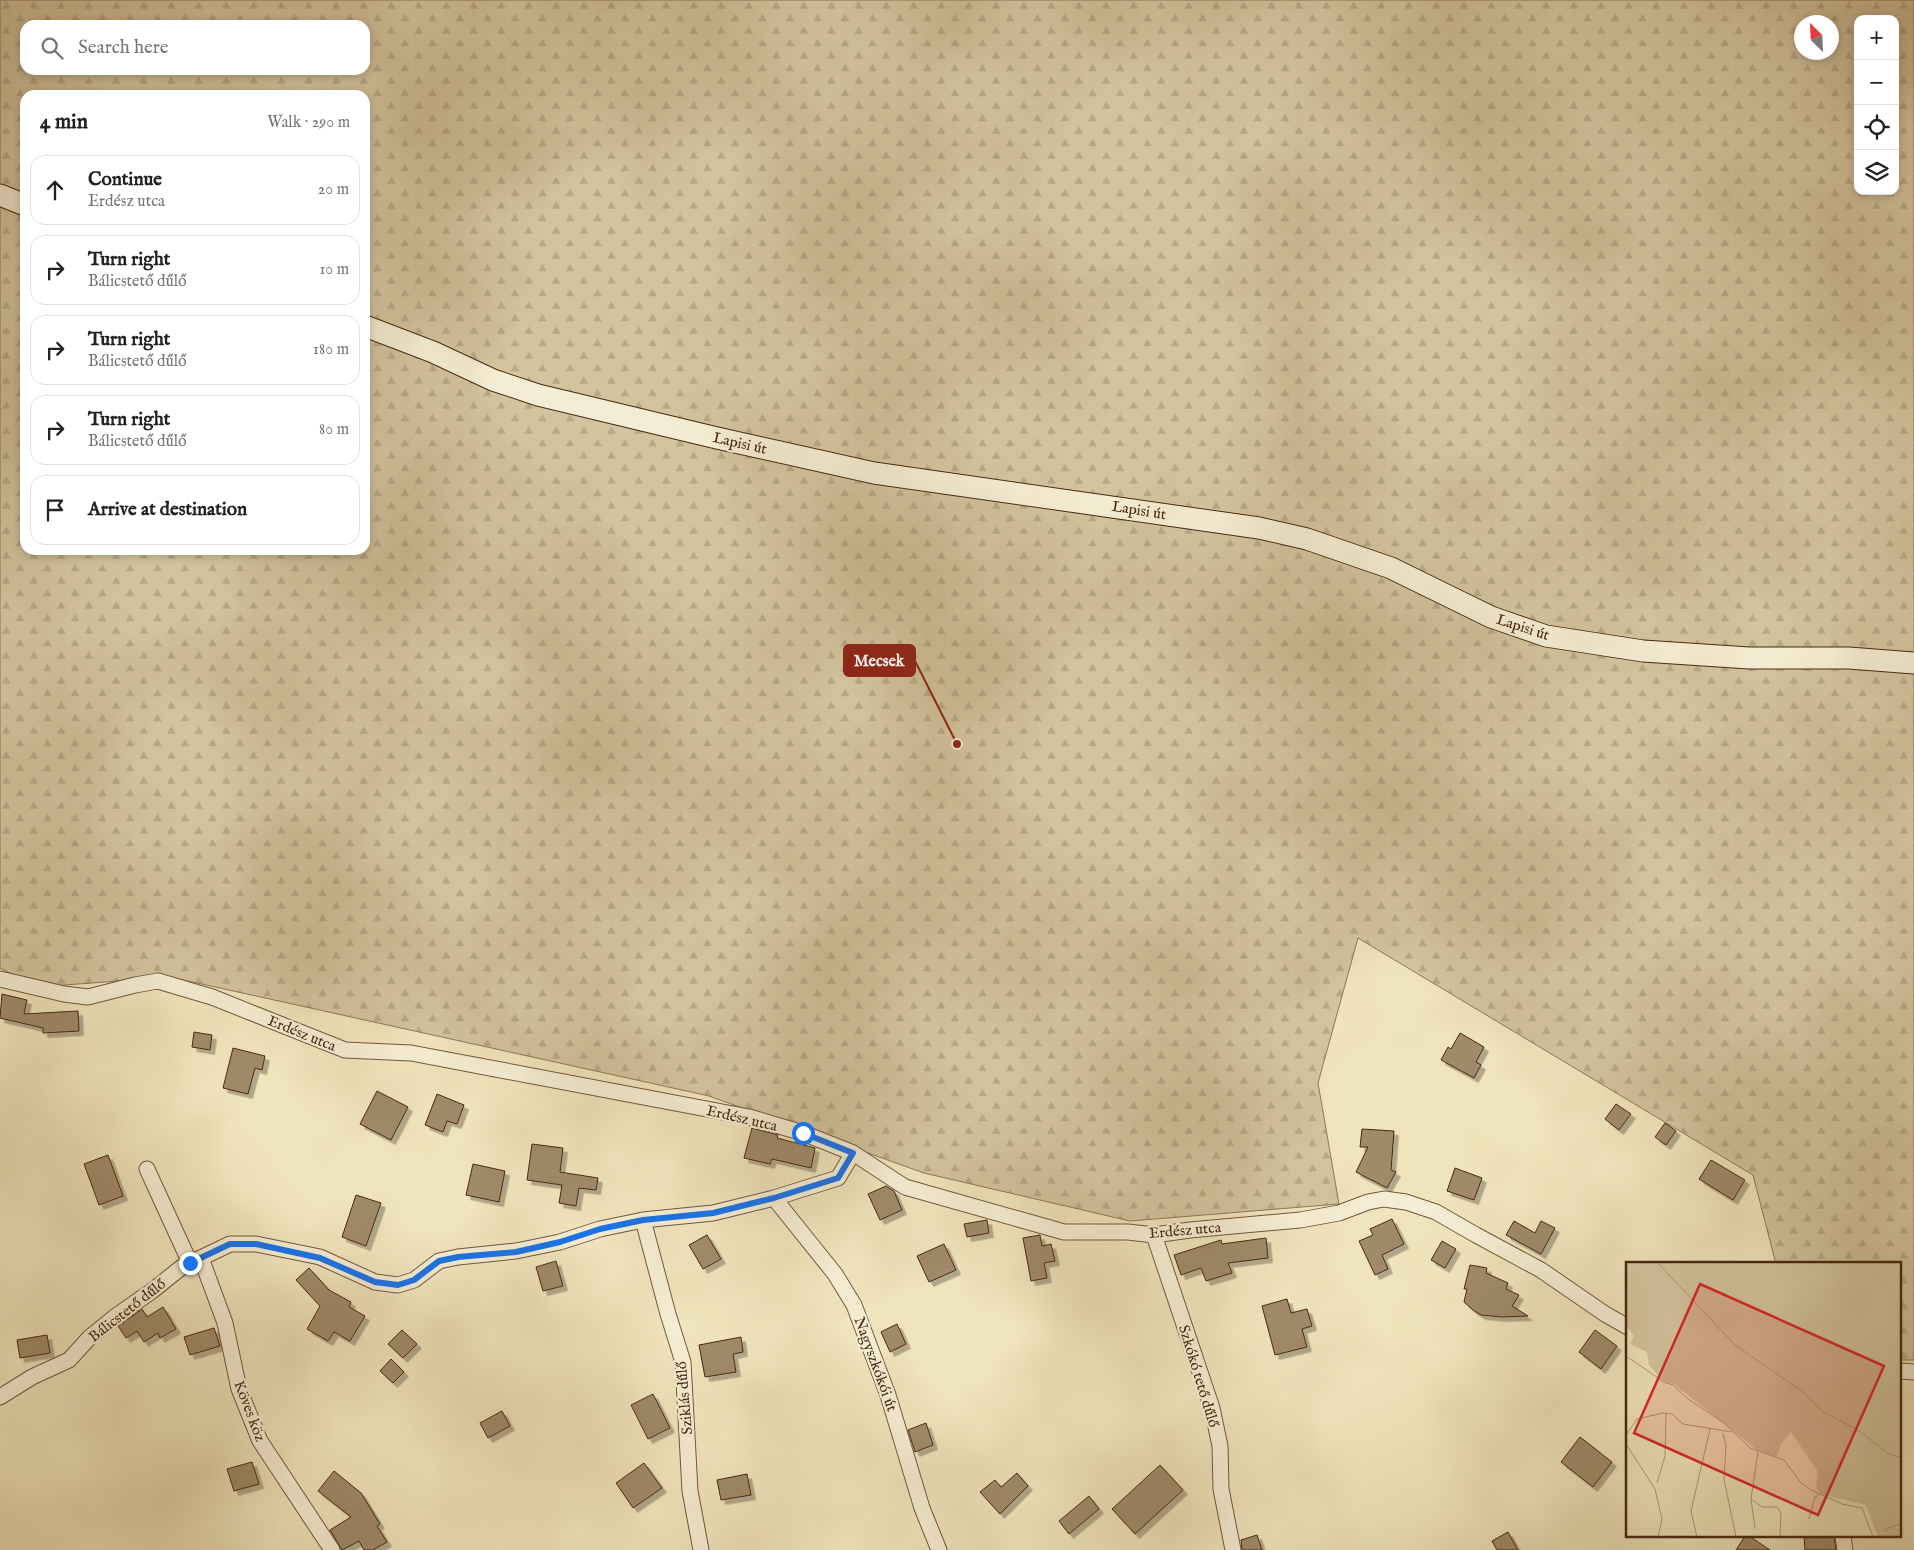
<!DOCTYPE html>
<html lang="en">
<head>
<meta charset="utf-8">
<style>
	body { margin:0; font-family:"IM FELL English",serif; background:#f6f6f6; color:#222 }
	.controls { position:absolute; right:15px; top:15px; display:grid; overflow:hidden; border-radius:10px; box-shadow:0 2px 8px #0003 }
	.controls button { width:45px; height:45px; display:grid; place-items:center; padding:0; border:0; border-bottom:1px solid #e0e0e0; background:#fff; color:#222; font:25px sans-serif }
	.compass { position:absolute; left:1794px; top:15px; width:45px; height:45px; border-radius:50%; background:#fff; box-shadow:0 2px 8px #0003; rotate:336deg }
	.stop { position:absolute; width:15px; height:15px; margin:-11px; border:4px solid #1a73e8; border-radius:50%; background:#fff }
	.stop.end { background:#1a73e8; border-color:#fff; box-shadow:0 1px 5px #0008 }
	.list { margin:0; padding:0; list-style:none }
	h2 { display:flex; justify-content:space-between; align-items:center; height:65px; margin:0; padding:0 20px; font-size:21px }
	h2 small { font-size:16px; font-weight:400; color:#767676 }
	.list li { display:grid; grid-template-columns:32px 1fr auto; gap:15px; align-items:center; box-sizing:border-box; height:70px; margin:0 10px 10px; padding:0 10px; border:1px solid #e0e0e0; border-radius:15px }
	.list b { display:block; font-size:19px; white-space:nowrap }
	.list p { margin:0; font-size:16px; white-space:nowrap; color:#767676 }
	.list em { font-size:16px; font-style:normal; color:#767676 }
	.icon { flex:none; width:28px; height:28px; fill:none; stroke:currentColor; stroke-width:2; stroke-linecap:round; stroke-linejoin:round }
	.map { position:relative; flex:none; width:1914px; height:1550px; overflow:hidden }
	.search { position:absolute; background:#fff; box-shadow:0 2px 8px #0003; left:20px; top:20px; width:350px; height:55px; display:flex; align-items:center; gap:12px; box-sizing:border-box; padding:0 18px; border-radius:15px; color:#767676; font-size:19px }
	.panel { position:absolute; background:#fff; box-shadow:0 2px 8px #0003; left:20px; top:90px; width:350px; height:465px; border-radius:15px }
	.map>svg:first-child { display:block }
</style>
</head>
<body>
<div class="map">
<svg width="1914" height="1550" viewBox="0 0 1914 1550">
	<defs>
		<pattern id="forest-firs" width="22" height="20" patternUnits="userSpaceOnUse" patternTransform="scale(1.25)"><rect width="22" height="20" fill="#d3c49f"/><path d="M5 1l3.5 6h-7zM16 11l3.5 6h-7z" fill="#b7a888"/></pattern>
		<filter id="shadow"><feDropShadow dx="4.5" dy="4.5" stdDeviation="0" flood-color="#0004"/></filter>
	</defs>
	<rect width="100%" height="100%" fill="#f0e4bc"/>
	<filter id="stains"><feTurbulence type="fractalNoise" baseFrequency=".004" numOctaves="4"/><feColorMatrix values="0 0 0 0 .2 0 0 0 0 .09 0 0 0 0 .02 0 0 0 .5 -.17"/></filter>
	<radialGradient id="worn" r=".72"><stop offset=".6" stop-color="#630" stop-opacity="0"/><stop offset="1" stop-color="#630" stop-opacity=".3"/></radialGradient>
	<path fill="url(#forest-firs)" stroke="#8e7658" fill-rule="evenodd" d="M0,0H1914V1360H1900V1264H1776L1753,1175L1358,938L1318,1083L1339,1204L1130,1221L924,1173L709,1096L170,977L39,987L0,968ZM1858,19H1895V191H1858ZM1802,22H1832V52H1802ZM25,25H365V70H25ZM25,95H365V550H25Z"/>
	<path fill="#9f8a6a" stroke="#482811" filter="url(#shadow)" d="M2,994L27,1000L24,1014L78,1011L79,1031L43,1033V1028L0,1018Z
		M194,1032L212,1035L210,1050L192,1047Z
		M1460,1033L1484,1047L1476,1062L1481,1065L1474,1078L1441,1060L1448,1047L1451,1049Z
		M233,1048L265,1056L262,1070L255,1068L248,1094L223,1088Z
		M377,1091L408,1107L391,1140L360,1124Z
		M437,1094L464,1105L457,1124L447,1121L443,1132L425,1125Z
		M1616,1104L1631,1114L1619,1130L1605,1119Z
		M1665,1123L1676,1131L1666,1145L1655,1137Z
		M752,1128L778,1135L777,1138L815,1148L811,1168L772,1159L770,1164L744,1158Z
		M1362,1129L1394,1131L1391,1170L1396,1172L1387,1188L1356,1172L1368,1147H1360Z
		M532,1144L563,1148L560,1172L598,1178L596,1190L579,1188L576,1206L559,1203L562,1185L527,1180Z
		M108,1155L123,1196L99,1205L84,1164Z
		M1711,1160L1745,1180L1733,1200L1699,1179Z
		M473,1164L505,1171L499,1202L466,1195Z
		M1455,1168L1482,1178L1474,1200L1447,1191Z
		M886,1186L894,1191L902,1210L880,1220L868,1194Z
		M356,1195L381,1203L366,1246L342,1237Z
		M1392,1219L1404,1244L1382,1255L1388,1269L1375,1275L1359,1241L1373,1235L1370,1229Z
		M987,1220L989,1233L967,1237L964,1224Z
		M1514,1221L1535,1233L1541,1221L1555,1228L1541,1254L1506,1235Z
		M707,1235L721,1259L703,1269L689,1245Z
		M1040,1235L1042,1246L1051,1244L1055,1261L1044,1263L1047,1278L1031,1281L1023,1238Z
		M1266,1238L1268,1258L1228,1263L1232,1273L1206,1281L1201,1268L1181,1275L1174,1255L1221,1240L1222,1244Z
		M1442,1241L1456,1249L1445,1268L1431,1260Z
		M944,1244L956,1270L929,1282L917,1256Z
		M556,1261L563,1286L543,1291L536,1267Z
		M1470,1265L1487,1268L1486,1273L1508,1283L1506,1289L1519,1295L1512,1306L1528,1316L1502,1317L1481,1315L1473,1310L1464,1302L1467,1289H1464Z
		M309,1268L329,1290L351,1302L349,1307L365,1316L350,1341L334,1332L328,1341L307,1329L320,1306L296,1280Z
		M1287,1299L1291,1313L1307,1309L1312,1326L1302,1329L1307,1347L1275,1355L1262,1306Z
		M163,1307L176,1329L160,1338L158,1333L144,1342L137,1331L126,1338L118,1326L142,1309L147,1317Z
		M897,1324L906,1344L890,1352L881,1332Z
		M214,1328L220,1346L190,1355L184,1337Z
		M402,1330L417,1344L403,1358L388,1344Z
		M1595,1330L1617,1346L1601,1369L1579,1352Z
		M47,1335L50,1353L20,1358L17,1340Z
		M741,1337L743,1352L733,1354L736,1372L705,1377L699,1345Z
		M391,1359L404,1372L393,1383L380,1371Z
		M653,1394L670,1428L648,1439L631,1405Z
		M502,1411L510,1426L488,1438L480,1423Z
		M926,1423L933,1445L915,1452L908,1430Z
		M1580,1437L1612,1462L1593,1487L1561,1462Z
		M252,1462L259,1484L234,1491L227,1469Z
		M644,1463L662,1488L633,1508L616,1483Z
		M1160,1465L1183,1490L1135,1534L1112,1509Z
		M334,1471L361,1493L380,1524L377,1526L387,1542L373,1550H364L359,1541L342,1550L330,1530L351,1517L318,1491Z
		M1017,1473L1028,1486L1000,1514L980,1492L995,1480L1001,1487Z
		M747,1474L751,1495L721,1500L717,1480Z
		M1089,1496L1099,1509L1069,1534L1059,1521Z
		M1508,1532L1518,1550H1497L1492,1541Z
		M1257,1535L1262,1550H1242L1241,1540Z
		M1745,1536H1749L1770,1550H1736Z
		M1804,1536H1834L1836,1550H1805Z"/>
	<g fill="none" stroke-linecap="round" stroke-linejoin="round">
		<g stroke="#72573c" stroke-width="17">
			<path id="street" d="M0,979L64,994L88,997L135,985L158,981L212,997L345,1050L411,1053L749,1117L803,1133L853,1153L905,1187L1064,1232H1128L1154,1235L1190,1230L1300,1220L1339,1213L1368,1202L1384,1199L1406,1202L1436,1212L1476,1235L1541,1270L1605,1314L1628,1327
				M147,1169L190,1263
				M774,1198L835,1274L854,1305L888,1395L922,1508L939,1550
				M643,1220L668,1314L683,1362L690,1491L701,1550
				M1154,1235L1212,1408L1220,1446L1221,1489L1233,1550
				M201,1258L225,1323L239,1389L260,1441L332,1550
				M1900,1371L1914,1372
				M0,1397L32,1377L69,1360L90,1337L116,1316L152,1291L182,1267L230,1244H256L320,1257L375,1282L398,1285L414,1280L439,1261L458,1257L516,1251L560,1242L600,1229L643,1220L713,1213L774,1198L838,1178L853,1153
				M1843,1536L1845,1550"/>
		</g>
		<g stroke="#482811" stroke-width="23">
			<path id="secondary" d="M0,195L25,205
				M365,326L433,352L493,380L538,395L717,438L874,473L1259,528L1307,539L1391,568L1491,617L1546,636L1643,651L1749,658H1849L1914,663"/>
		</g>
		<use href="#street" stroke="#f5edd3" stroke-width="15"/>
		<use href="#secondary" stroke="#f5edd3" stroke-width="21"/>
	</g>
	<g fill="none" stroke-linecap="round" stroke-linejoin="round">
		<path stroke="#1a73e8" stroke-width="6" d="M190,1263L230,1244H256L320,1258L375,1282L398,1285L414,1280L439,1261L458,1257L516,1252L560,1242L600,1229L643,1220L713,1213L774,1198L838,1178L853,1153L803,1133"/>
	</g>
	<g text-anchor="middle" stroke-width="4.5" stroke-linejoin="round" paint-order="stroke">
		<g font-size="15" fill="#482811" stroke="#f5edd3">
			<text transform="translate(740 443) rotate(13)" y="5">Lapisi út</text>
			<text transform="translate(1139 510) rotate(9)" y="5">Lapisi út</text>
			<text transform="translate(1523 627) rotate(18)" y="5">Lapisi út</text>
			<text transform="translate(302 1033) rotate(22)" y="5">Erdész utca</text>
			<text transform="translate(742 1118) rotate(13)" y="5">Erdész utca</text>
			<text transform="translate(1185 1230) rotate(-5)" y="5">Erdész utca</text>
			<text transform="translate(127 1310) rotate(-38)" y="5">Bálicstető dűlő</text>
			<text transform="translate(876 1364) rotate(70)" y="5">Nagyszkókói út</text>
			<text transform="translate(1199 1376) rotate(73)" y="5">Szkókó tető dűlő</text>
			<text transform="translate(684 1398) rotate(-95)" y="5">Sziklás dűlő</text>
			<text transform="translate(250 1411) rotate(69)" y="5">Köves köz</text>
		</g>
	</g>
	<g transform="translate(1626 1262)">
		<rect width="275" height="275" fill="#f0e4bc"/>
		<path d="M0,0H275V275H252L240,243L195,232L190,226L192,210L165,170L155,182L151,195L131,188L49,123L36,118L23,103L21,90L4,82L8,74L0,64Z" fill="#d3c49f"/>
		<path fill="none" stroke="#ad9978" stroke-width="1" d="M31,0L109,83L177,130L196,149L233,169L263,192L275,195M0,94L38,120L47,123L62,137L98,161L124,186L158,198L175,221L187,229L216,242L236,246L247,275M97,171L100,184L98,217L110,275M0,173L11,157L37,151L46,152L57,162L106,170M0,182L29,227L36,257L32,275M132,190L125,237L136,245H151L155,251L154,275M31,221L39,194L40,151M125,237L129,266M183,257L189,235L193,233M259,270L261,266L275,262M71,275L65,249L84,167"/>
		<path fill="#d62828" fill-opacity="0.15" stroke="#d62828" stroke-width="2.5" d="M74,22L258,104L192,253L8,171Z"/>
		<rect width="275" height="275" fill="none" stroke="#482811" stroke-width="2.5"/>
	</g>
	<path fill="none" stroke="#8f2418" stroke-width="2" d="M957 744L915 661"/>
	<circle fill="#8f2418" stroke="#f5edd3" stroke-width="2" cx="957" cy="744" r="5"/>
	<rect fill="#8f2418" stroke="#8f2418" stroke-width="2" x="844" y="645" width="71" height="31" rx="5"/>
	<g font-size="16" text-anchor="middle" font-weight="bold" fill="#fff">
		<text x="879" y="666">Mecsek</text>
	</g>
	<rect width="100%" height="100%" filter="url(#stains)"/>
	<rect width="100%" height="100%" fill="url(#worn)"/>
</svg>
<div class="controls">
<button>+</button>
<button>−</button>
<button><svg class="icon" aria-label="locate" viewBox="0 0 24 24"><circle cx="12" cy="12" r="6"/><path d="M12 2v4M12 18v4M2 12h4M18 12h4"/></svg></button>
<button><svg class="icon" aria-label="layers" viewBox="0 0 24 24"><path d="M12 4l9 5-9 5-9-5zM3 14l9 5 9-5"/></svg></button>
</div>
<svg class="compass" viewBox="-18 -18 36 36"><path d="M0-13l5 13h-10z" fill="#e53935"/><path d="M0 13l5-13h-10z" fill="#767676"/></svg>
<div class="stop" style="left:803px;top:1133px"></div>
<div class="stop end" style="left:190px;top:1263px"></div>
<div class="search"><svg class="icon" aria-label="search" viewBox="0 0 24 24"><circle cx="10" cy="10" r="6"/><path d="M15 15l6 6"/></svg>Search here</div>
<section class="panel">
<h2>4 min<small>Walk · 290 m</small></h2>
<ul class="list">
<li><svg class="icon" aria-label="ahead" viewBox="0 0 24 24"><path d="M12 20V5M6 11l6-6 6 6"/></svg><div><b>Continue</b><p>Erdész utca</p></div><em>20 m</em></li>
<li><svg class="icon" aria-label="right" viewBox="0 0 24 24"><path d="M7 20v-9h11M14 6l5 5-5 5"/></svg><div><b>Turn right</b><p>Bálicstető dűlő</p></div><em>10 m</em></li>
<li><svg class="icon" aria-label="right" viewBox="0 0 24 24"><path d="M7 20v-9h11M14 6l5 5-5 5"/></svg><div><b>Turn right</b><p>Bálicstető dűlő</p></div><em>180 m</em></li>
<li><svg class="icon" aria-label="right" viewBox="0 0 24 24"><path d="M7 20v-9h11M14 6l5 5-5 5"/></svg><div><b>Turn right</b><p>Bálicstető dűlő</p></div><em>80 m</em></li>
<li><svg class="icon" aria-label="arrive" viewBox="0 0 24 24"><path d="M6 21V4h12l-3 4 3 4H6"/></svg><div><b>Arrive at destination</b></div></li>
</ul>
</section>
</div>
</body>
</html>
